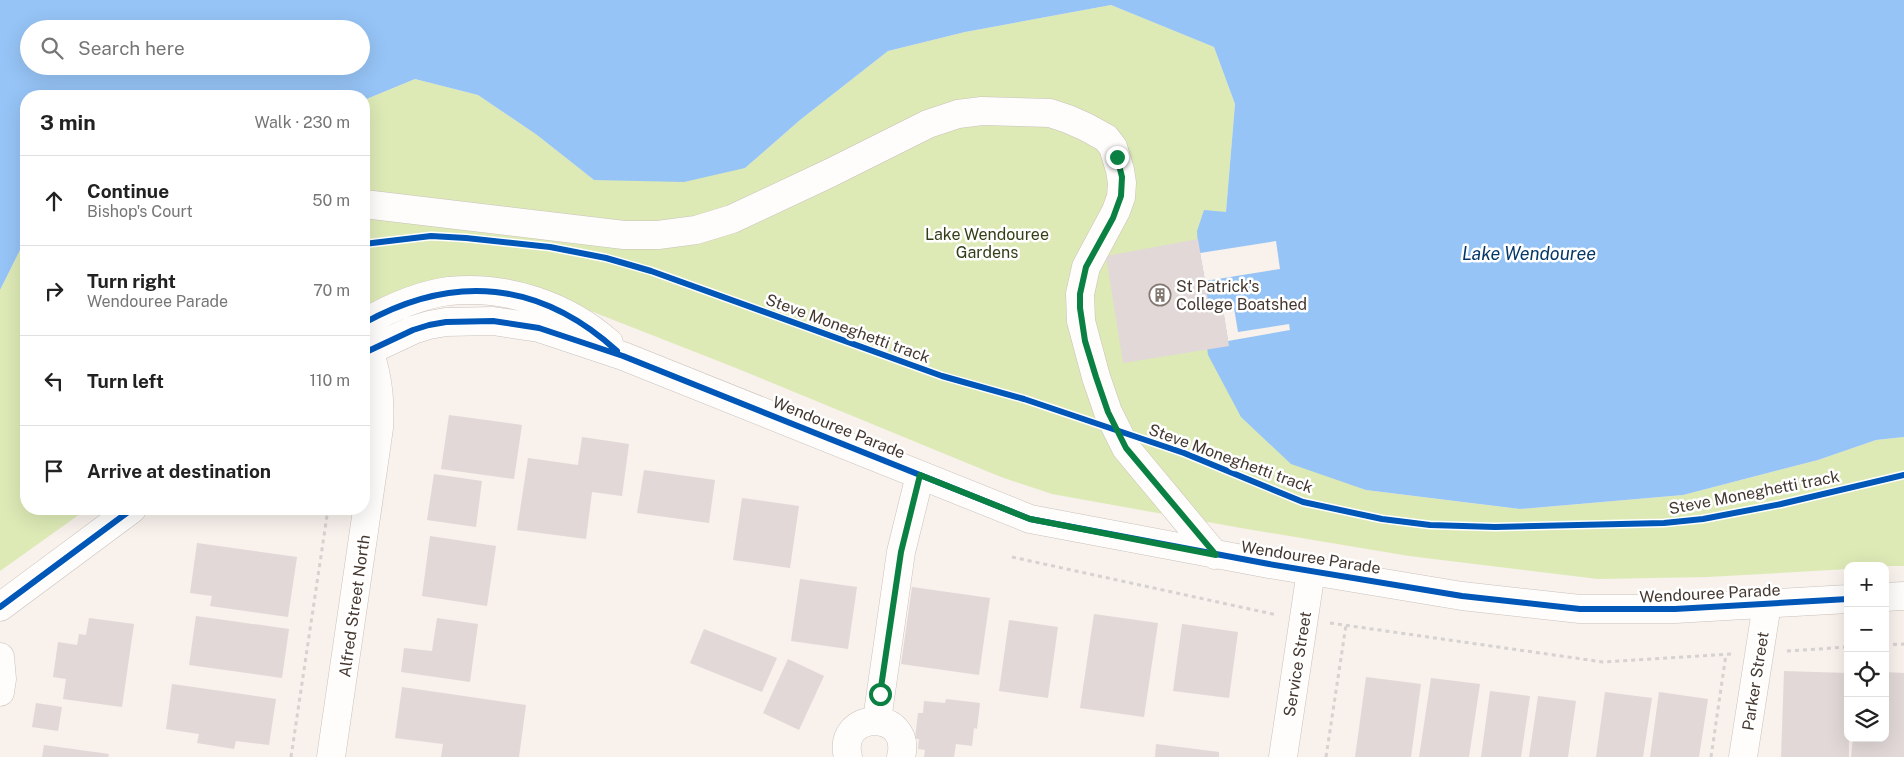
<!DOCTYPE html>
<html lang="en">
<head>
<meta charset="utf-8">
<style>
	body { margin:0; font-family:"Public Sans",sans-serif; background:#f6f6f6; color:#222 }
	.controls { position:absolute; right:15px; bottom:15px; display:grid; overflow:hidden; border-radius:10px; box-shadow:0 5px 20px #0002 }
	.controls button { width:45px; height:45px; display:grid; place-items:center; padding:0; border:0; border-bottom:1px solid #e0e0e0; background:#fff; color:#222; font:25px sans-serif }
	.stop { position:absolute; width:15px; height:15px; margin:-11px; border:4px solid #0b8043; border-radius:50%; background:#fff }
	.stop.end { background:#0b8043; border-color:#fff; box-shadow:0 1px 5px #0008 }
	.list { margin:0; padding:0; list-style:none }
	h2 { display:flex; justify-content:space-between; align-items:center; height:65px; margin:0; padding:0 20px; font-size:21px }
	h2 small { font-size:16px; font-weight:400; color:#767676 }
	.list li { display:grid; grid-template-columns:32px 1fr auto; gap:15px; align-items:center; box-sizing:border-box; height:90px; padding:0 20px; border-top:1px solid #e0e0e0 }
	.list b { display:block; font-size:19px; white-space:nowrap }
	.list p { margin:0; font-size:16px; white-space:nowrap; color:#767676 }
	.list em { font-size:16px; font-style:normal; color:#767676 }
	.icon { flex:none; width:28px; height:28px; fill:none; stroke:currentColor; stroke-width:2; stroke-linecap:round; stroke-linejoin:round }
	.map { position:relative; flex:none; width:1904px; height:757px; overflow:hidden }
	.search { position:absolute; background:#fff; box-shadow:0 5px 20px #0002; left:20px; top:20px; width:350px; height:55px; display:flex; align-items:center; gap:12px; box-sizing:border-box; padding:0 18px; border-radius:28px; color:#767676; font-size:19px }
	.panel { position:absolute; background:#fff; box-shadow:0 5px 20px #0002; left:20px; top:90px; width:350px; height:425px; border-radius:20px }
	.map>svg:first-child { display:block }
</style>
</head>
<body>
<div class="map">
<svg width="1904" height="757" viewBox="0 0 1904 757">
	<rect width="100%" height="100%" fill="#f8f1ec"/>
	<path fill="#ddeab6" d="M1111,5L1214,47L1235,104L1226,213L1366,490L1520,509L1683,495L1818,460L1876,440L1904,437V566H1848V569L1708,577L1598,579L1409,556L1241,528L1052,494L1001,477L736,368L555,297L404,290L381,298L364,307V100L415,79L478,95L537,135L594,180L745,168L800,120L888,51L965,32Z
		M26,238V509H87L0,571V290Z"/>
	<path fill="#96c4f6" fill-rule="evenodd" d="M0,0H1904V437L1876,440L1818,460L1683,495L1520,509L1366,490L1291,464L1241,417L1208,355L1201,302L1197,231L1204,210L1226,212L1235,104L1214,47L1111,5L965,32L888,51L800,120L745,168L684,182L594,180L537,135L478,95L415,79L364,100V96H26V238L0,290ZM29,29H361V66H29Z"/>
	<path fill="#f8f1ec" d="M1276,241L1280,269L1205,281L1200,253Z
		M1233,302L1238,332L1289,324L1290,330L1228,341L1222,304Z"/>
	<path fill="#e2d8d8" d="M1198,239L1210,312L1223,308L1229,346L1123,363L1106,256Z
		M449,415L522,425L514,479L441,469Z
		M582,437L629,444L622,496L592,492L586,539L517,530L528,458L578,465Z
		M644,470L715,480L709,523L637,513Z
		M434,474L482,481L476,527L427,520Z
		M742,498L799,506L790,568L733,560Z
		M430,536L496,546L487,606L422,596Z
		M197,543L297,557L288,617L210,606L212,596L190,593Z
		M800,579L857,587L848,649L791,641Z
		M912,587L990,598L979,675L901,664Z
		M1094,614L1158,623L1144,717L1080,708Z
		M196,616L289,629L282,678L189,665Z
		M89,618L134,624L122,707L63,699L66,679L53,677L58,642L77,645L79,634L86,635Z
		M437,618L478,624L470,682L401,672L404,648L432,651Z
		M1009,620L1058,627L1048,698L999,691Z
		M1182,624L1238,632L1229,698L1173,691Z
		M704,629L777,658L762,692L690,663Z
		M788,659L824,676L799,730L763,713Z
		M1784,671L1848,673L1849,757H1781Z
		M1885,672L1904,673V757H1851L1853,738H1885Z
		M1366,677L1421,684L1411,757H1355Z
		M1431,678L1480,684L1469,757H1419Z
		M172,684L276,699L269,745L236,741L234,749L197,743L199,734L166,729Z
		M402,687L526,705L519,757H441L443,744L395,738Z
		M1490,691L1530,696L1521,757H1481Z
		M1605,692L1652,698L1643,757H1596Z
		M1659,692L1708,699L1699,757H1650Z
		M1538,696L1576,701L1568,757H1529Z
		M946,699L980,703L977,729L974,728L972,746L956,744L954,757H924L925,750L918,749L919,739H915L918,713H923L924,701L945,703Z
		M36,703L62,707L58,731L32,727Z
		M1156,744L1219,752V757H1155Z
		M44,745L109,754L108,757H42Z"/>
	<g fill="none" stroke-linecap="round" stroke-linejoin="round">
		<g stroke="#cac1bb" stroke-width="29">
			<path id="minor" d="M364,204L624,235H658L696,230L732,219L830,173L928,124L958,114L982,111L1050,113L1068,119L1086,127L1106,138L1113,147L1120,170L1122,183L1121,197L1116,211L1086,267L1080,294L1081,321L1096,377L1108,412L1126,448L1215,555
				M364,323C390,308 419,295 449,291C506,285 566,305 609,343
				M364,353L413,330L429,325L446,322L493,321L539,328L623,356L1030,519L1269,564L1462,596L1580,609H1675L1848,599
				M1885,597L1904,596
				M0,607L132,509
				M0,657L2,679L0,692
				M877,720L901,552L920,475
				M331,757L379,428C381,397 377,367 364,339
				M848,757C836,710 913,709 901,757
				M1283,757L1311,571
				M1743,757L1767,604"/>
		</g>
		<path stroke="#d6d2d1" stroke-width="3" stroke-dasharray="4 4" stroke-linecap="butt" d="M1012,557L1277,615
			M1330,623L1603,662L1731,654
			M1885,645L1904,644
			M1787,651L1848,647
			M291,757L328,509
			M1326,757L1346,625
			M1711,757L1726,654"/>
		<use href="#minor" stroke="#fefdfc" stroke-width="28"/>
		<g stroke="#fff" stroke-width="9">
			<path id="cycleway" d="M364,244L431,236L466,238L550,247L606,258L651,271L942,376L1024,399L1184,453L1303,502L1382,519L1430,525L1495,527L1664,523L1703,519L1781,504L1904,475
				M364,323C454,273 540,281 617,351
				M364,353L413,330L429,325L446,322L493,321L539,328L623,356L1030,519L1269,564L1462,596L1580,609H1675L1848,599
				M0,607L132,509"/>
		</g>
		<use href="#cycleway" stroke="#0057b8" stroke-width="6"/>
	</g>
	<g fill="none" stroke-linecap="round" stroke-linejoin="round">
		<path stroke="#0b8043" stroke-width="6" d="M880,694L901,552L920,475L1030,519L1216,555L1126,448L1108,412L1096,377L1085,341L1080,308V294L1086,267L1113,218L1121,196L1122,177L1117,157"/>
	</g>
	<defs>
		<g id="building-ring" transform="scale(1.125)"><circle r="9.5" fill="#fff" stroke="#847972" stroke-width="1.5"/><path d="M-4-6H4V6H1V3H-1V6H-4ZM-2.5-4.3h1.7v1.8h-1.7ZM.8-4.3h1.7v1.8H.8ZM-2.5-1h1.7V.8h-1.7ZM.8-1h1.7V.8H.8Z" fill="#847972"/></g>
	</defs>
	<g fill-rule="evenodd">
		<use href="#building-ring" x="1160" y="295"/>
	</g>
	<g text-anchor="middle" stroke-width="5" stroke-linejoin="round" paint-order="stroke">
		<g font-size="16" fill="#333f17" stroke="#fff">
			<text x="987" y="240">Lake Wendouree<tspan x="987" dy="18">Gardens</tspan></text>
		</g>
		<g font-size="16" fill="#453830" stroke="#fff" text-anchor="start">
			<text x="1176" y="292">St Patrick's<tspan x="1176" dy="18">College Boatshed</tspan></text>
		</g>
		<g font-size="16" fill="#453830" stroke="#fff">
			<text transform="translate(848 328) rotate(20)" y="6">Steve Moneghetti track</text>
			<text transform="translate(839 427) rotate(22)" y="6">Wendouree Parade</text>
			<text transform="translate(1231 458) rotate(20)" y="6">Steve Moneghetti track</text>
			<text transform="translate(1754 492) rotate(-11)" y="6">Steve Moneghetti track</text>
			<text transform="translate(1311 557) rotate(9)" y="6">Wendouree Parade</text>
			<text transform="translate(1710 593) rotate(-3)" y="6">Wendouree Parade</text>
			<text transform="translate(354 606) rotate(-82)" y="6">Alfred Street North</text>
			<text transform="translate(1297 664) rotate(-81)" y="6">Service Street</text>
			<text transform="translate(1755 681) rotate(-81)" y="6">Parker Street</text>
		</g>
		<g font-size="18" font-style="italic" fill="#063867" stroke="#fff">
			<text x="1529" y="260">Lake Wendouree</text>
		</g>
	</g>
</svg>
<div class="controls">
<button>+</button>
<button>−</button>
<button><svg class="icon" aria-label="locate" viewBox="0 0 24 24"><circle cx="12" cy="12" r="6"/><path d="M12 2v4M12 18v4M2 12h4M18 12h4"/></svg></button>
<button><svg class="icon" aria-label="layers" viewBox="0 0 24 24"><path d="M12 4l9 5-9 5-9-5zM3 14l9 5 9-5"/></svg></button>
</div>
<div class="stop" style="left:880px;top:694px"></div>
<div class="stop end" style="left:1117px;top:157px"></div>
<div class="search"><svg class="icon" aria-label="search" viewBox="0 0 24 24"><circle cx="10" cy="10" r="6"/><path d="M15 15l6 6"/></svg>Search here</div>
<section class="panel">
<h2>3 min<small>Walk · 230 m</small></h2>
<ul class="list">
<li><svg class="icon" aria-label="ahead" viewBox="0 0 24 24"><path d="M12 20V5M6 11l6-6 6 6"/></svg><div><b>Continue</b><p>Bishop's Court</p></div><em>50 m</em></li>
<li><svg class="icon" aria-label="right" viewBox="0 0 24 24"><path d="M7 20v-9h11M14 6l5 5-5 5"/></svg><div><b>Turn right</b><p>Wendouree Parade</p></div><em>70 m</em></li>
<li><svg class="icon" aria-label="left" viewBox="0 0 24 24"><path d="M17 20v-9H6M10 6l-5 5 5 5"/></svg><div><b>Turn left</b></div><em>110 m</em></li>
<li><svg class="icon" aria-label="arrive" viewBox="0 0 24 24"><path d="M6 21V4h12l-3 4 3 4H6"/></svg><div><b>Arrive at destination</b></div></li>
</ul>
</section>
</div>
</body>
</html>
